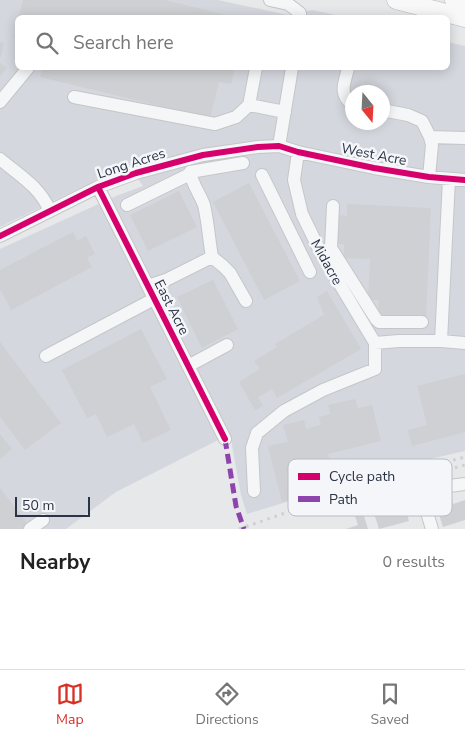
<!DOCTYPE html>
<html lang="en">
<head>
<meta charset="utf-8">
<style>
	body { margin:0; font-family:"Nunito Sans",sans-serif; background:#f2f2f2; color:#222 }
	.compass { position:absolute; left:345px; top:85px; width:45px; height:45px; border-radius:50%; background:#fff; box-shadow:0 2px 12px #0003; rotate:162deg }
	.scale { position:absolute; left:15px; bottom:12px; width:75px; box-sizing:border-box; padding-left:5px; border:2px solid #2b3445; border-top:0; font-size:14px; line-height:18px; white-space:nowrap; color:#2b3445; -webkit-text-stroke:4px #f4f6f9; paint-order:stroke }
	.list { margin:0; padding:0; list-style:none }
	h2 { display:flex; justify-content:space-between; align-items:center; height:65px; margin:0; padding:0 20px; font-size:21px }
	h2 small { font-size:16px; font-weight:400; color:#767676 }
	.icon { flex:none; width:28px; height:28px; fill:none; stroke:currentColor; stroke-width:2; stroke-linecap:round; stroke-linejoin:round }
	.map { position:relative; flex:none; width:465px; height:529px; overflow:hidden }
	.search { position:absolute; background:#fff; box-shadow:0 2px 12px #0003; left:15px; right:15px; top:15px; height:55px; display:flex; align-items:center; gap:12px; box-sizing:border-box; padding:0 18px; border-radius:8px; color:#767676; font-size:19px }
	.sheet { height:140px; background:#fff }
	nav { display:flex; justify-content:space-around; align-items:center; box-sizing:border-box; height:70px; border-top:1px solid #e0e0e0; background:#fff; font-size:14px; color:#767676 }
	nav a { display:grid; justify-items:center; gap:2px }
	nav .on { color:#d93025 }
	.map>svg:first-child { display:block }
</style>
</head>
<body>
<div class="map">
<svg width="465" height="529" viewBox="0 0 465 529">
	<rect width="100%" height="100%" fill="#e6e8ea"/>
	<path fill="#d4d7dd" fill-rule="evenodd" d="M0,0H218L288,15L312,10L345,17L18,18V68H448V42L465,46V451L421,461L247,514L241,495L230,434L116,492L66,529H0V249L116,196L143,186L130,167L105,176L0,227ZM352,92H382V122H352Z"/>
	<path fill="#ced0d3" d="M23,0H165L234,17L18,18Z
		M17,24H18V38L14,37Z
		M0,42L4,43L1,57H0Z
		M0,63L7,68L0,76Z
		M42,68H235L231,84L219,82L210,118L40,77Z
		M249,183L300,281L264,300L213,202Z
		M179,191L197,227L148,251L130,215Z
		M347,204L431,208L426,319L378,316L379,300H368L370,259L344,258V244H334L336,215L347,216Z
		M73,232L77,241L86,236L95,254L87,258L92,267L11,310L0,289V270Z
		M213,280L238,329L202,348L177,297Z
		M327,291L361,349L277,398L272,389L258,397L263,406L255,410L239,382L260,369L254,361L277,347L275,344L324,315L317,297Z
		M141,329L167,379L150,387L171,430L143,443L134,424L107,437L96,414L87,418L62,370Z
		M0,342L61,423L25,450L0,417Z
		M465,374V432L412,446L408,430L427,425L417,386Z
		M355,399L358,408L372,405L381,441L328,454L335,479L307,486L309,495L282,502L268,446L288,442L283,425L304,420L306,429L321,425L319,417L331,414L328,405Z
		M0,434L12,449L0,459Z
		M0,488L28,524L21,529H0Z
		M450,493L453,504L465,500V520L443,527L434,498Z
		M404,504L409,521L379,529L373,510L383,507L384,511Z
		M363,513L368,529H346L358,525L355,516Z"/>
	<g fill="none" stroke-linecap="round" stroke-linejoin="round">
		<g stroke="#c4c6c8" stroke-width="14">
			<path id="minor" d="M270,0L288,4L300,13V18
				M256,68L249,105L285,112
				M348,68C345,82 338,94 352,104
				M74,97L215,124L236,117L249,105
				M0,102L28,68
				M382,110L408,115L422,121L430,137L432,145L429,177
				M430,137L465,138
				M279,146L292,68
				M298,152L294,180L302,214L321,253L375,343L399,341H441L449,179
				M0,159C20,176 39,186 50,211
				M262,175L310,272
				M98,187L225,439
				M127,205L190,174
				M333,206L331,248L376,319L379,322H422
				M0,236L98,187L136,173L203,155L258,147L279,146L298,152L374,168L429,177L465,180
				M212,257L223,266L230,273L246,301
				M148,286L166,280L212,257C209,240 208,222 204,205C200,194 192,184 190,172L243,163
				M441,341L465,343
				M46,356L154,299
				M188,366L227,345
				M254,491L252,448L257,433L284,411L323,390L375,369V343
				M30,529L43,520
				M432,529L422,496L426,489L465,484"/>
		</g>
		<g stroke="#b8bbbf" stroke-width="19">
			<path id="highway" d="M396,0L465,18
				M454,0L465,3"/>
		</g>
		<use href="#minor" stroke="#f5f6f7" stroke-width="12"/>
		<use href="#highway" stroke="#f8f8f8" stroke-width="18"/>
		<path stroke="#cecfd2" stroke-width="3" stroke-dasharray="2.5 5" stroke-linecap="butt" d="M390,486L465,465
			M239,529C314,503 389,477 465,457"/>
		<path stroke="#8e44ad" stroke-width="5" stroke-dasharray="10 5" stroke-linecap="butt" d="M225,439L236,506L244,529"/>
		<g stroke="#f4f6f9" stroke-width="9">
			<path id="cycleway" d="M98,187L225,439
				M0,236L98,187L136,173L203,155L258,147L279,146L298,152L374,168L429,177L465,180"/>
		</g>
		<use href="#cycleway" stroke="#d6006c" stroke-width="6"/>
	</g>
	<g text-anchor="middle" stroke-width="5" stroke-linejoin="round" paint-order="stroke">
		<g font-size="14" fill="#2b3445" stroke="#f4f6f9">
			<text transform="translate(374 154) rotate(11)" y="5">West Acre</text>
			<text transform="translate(131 163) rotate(-18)" y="5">Long Acres</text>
			<text transform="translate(327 262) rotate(61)" y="5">Midacre</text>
			<text transform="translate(172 307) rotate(63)" y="5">East Acre</text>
		</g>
	</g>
	<rect x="288" y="459" width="164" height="57" rx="8" fill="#f4f6f9" stroke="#b8bcc3" stroke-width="1"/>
	<rect x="298" y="473" width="22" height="7" fill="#d6006c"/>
	<rect x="298" y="496" width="22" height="6" fill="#8e44ad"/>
	<g font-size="14" fill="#2b3445">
		<text x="329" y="481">Cycle path</text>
		<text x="329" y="504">Path</text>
	</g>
</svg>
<svg class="compass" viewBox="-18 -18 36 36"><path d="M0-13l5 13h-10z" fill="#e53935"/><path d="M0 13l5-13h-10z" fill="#767676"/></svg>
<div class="scale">50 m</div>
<div class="search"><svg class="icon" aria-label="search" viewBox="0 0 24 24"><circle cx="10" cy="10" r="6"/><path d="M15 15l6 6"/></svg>Search here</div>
</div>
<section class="sheet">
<h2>Nearby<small>0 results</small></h2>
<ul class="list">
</ul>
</section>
<nav>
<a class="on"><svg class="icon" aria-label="map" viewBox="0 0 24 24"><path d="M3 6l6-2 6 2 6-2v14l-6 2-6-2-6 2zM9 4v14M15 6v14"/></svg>Map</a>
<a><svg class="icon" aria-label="directions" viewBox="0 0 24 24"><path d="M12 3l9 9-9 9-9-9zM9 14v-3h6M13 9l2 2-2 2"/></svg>Directions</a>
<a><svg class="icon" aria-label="saved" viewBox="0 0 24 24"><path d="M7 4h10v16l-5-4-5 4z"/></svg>Saved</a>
</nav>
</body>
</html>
